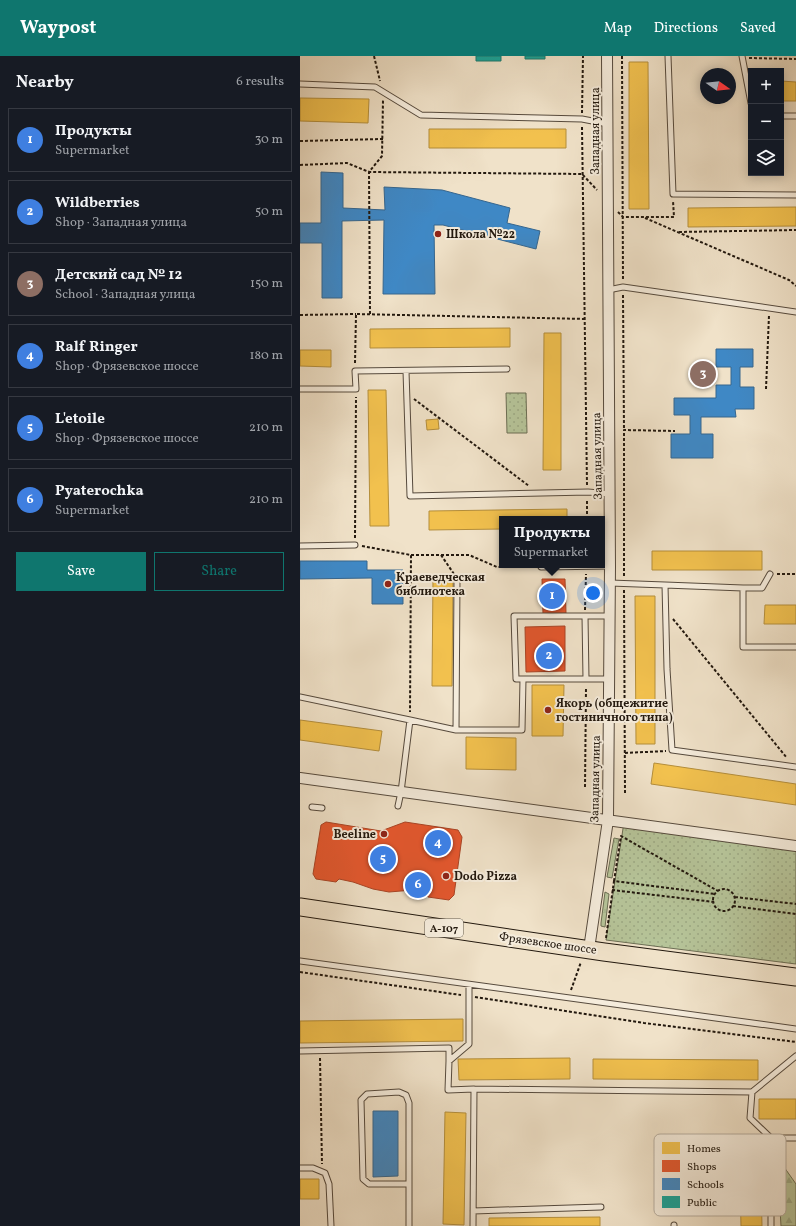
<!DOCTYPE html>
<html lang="en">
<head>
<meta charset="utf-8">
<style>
	body { margin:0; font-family:Vollkorn,serif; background:#20242c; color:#f1f3f6 }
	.controls { position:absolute; right:12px; top:12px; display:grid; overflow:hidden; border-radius:0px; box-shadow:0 2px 10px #0003 }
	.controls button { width:36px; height:36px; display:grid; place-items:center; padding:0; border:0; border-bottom:1px solid #363941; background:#171b24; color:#f1f3f6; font:20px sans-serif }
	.compass { position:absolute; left:400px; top:12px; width:36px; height:36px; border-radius:50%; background:#171b24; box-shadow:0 2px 10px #0003; rotate:104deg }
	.you { position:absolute; left:293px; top:537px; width:14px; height:14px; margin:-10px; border:3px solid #fff; border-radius:50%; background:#1a73e8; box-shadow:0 0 0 6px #1a73e833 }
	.badge { display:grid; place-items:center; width:26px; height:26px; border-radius:50%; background:#0f766e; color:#fff; font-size:13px; font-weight:700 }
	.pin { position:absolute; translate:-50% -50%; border:2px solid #fff; box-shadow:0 1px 4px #0006 }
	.popup { position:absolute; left:199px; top:460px; width:106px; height:52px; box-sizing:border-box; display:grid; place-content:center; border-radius:0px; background:#171b24; filter:drop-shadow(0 1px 3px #0005); font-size:13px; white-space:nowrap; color:#9ea1a6 }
	.popup b { font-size:15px; color:#f1f3f6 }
	.popup::after { content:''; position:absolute; left:50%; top:100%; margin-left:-8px; border:8px solid transparent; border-top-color:#171b24 }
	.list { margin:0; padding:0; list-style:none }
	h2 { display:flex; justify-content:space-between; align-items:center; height:52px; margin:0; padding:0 16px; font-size:17px }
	h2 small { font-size:13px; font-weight:400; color:#9ea1a6 }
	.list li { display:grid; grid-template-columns:26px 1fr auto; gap:12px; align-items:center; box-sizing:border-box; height:64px; margin:0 8px 8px; padding:0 8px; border:1px solid #363941; border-radius:0px }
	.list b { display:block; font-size:15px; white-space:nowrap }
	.list p { margin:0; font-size:13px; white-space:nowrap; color:#9ea1a6 }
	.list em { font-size:13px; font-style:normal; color:#9ea1a6 }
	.actions { display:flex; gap:8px; padding:12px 16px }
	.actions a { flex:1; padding:9px 0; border:1px solid #0f766e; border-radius:0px; text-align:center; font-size:14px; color:#0f766e }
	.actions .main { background:#0f766e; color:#fff }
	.icon { flex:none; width:22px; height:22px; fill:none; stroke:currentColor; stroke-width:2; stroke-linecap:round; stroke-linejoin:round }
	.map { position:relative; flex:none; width:496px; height:1170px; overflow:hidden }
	header { display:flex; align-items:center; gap:24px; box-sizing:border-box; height:56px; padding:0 20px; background:#0f766e; color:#fff }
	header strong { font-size:19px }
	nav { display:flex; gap:22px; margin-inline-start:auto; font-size:14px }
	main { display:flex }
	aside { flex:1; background:#171b24 }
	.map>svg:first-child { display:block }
</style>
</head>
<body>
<header>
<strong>Waypost</strong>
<nav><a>Map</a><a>Directions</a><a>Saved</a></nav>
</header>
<main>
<aside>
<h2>Nearby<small>6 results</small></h2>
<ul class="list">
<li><span class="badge" style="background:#3f7fe0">1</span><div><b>Продукты</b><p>Supermarket</p></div><em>30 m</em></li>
<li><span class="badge" style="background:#3f7fe0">2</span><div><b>Wildberries</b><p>Shop · Западная улица</p></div><em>50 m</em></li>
<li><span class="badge" style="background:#8d6e63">3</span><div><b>Детский сад № 12</b><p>School · Западная улица</p></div><em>150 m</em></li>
<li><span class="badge" style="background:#3f7fe0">4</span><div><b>Ralf Ringer</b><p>Shop · Фрязевское шоссе</p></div><em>180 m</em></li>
<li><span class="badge" style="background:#3f7fe0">5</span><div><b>L'etoile</b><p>Shop · Фрязевское шоссе</p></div><em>210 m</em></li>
<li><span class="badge" style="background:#3f7fe0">6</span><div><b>Pyaterochka</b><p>Supermarket</p></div><em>210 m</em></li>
</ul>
<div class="actions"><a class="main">Save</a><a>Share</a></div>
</aside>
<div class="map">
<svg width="496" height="1170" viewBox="0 0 496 1170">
	<defs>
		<pattern id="grass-tufts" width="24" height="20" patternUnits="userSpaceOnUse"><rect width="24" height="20" fill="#b6c499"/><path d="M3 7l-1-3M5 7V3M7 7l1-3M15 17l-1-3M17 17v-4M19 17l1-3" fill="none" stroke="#9ca883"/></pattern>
		<pattern id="forest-firs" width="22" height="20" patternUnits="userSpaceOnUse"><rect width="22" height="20" fill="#b6c499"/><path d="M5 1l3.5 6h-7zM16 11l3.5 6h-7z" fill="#9ca883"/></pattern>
		<pattern id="park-dots" width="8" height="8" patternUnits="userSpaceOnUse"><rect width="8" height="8" fill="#b6c499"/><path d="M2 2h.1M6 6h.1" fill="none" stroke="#9ca883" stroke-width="1.8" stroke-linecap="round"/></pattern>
	</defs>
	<rect width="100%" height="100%" fill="#f0e2c9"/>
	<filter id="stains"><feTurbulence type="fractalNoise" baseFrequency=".005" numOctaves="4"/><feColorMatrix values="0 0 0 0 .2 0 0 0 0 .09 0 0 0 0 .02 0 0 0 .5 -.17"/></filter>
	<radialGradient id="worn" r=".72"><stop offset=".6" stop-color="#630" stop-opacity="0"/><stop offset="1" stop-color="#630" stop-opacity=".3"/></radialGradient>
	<path fill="url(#grass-tufts)" stroke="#6c6e54" d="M314,782L319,783L312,822L307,821Z
		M305,836L309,838L305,871L301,870V867Z"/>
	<path fill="url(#forest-firs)" stroke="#6c6e54" d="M477,1101L496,1128V1170H481Z"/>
	<path fill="url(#park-dots)" stroke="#6c6e54" d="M206,337H226L227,377H207Z
		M324,766L496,792V908L306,884Z"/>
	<path fill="#f2c14e" stroke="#b48e3b" d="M329,6H348L349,153H329Z
		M481,25L496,26V45H481Z
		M0,42L69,43L68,67L0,65Z
		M129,73H266V92H129Z
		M496,151V170L388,171V152Z
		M210,272V291L70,292V273Z
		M244,277H261V414H243Z
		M0,294H31V311L0,310Z
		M68,334H86L89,470H70Z
		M138,363L139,373L127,374L126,364Z
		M267,453V463H202V473L129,474V455Z
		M352,495H462V514H352Z
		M133,521L153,522L152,630H132Z
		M335,540H355V688H336Z
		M465,549H496V568H464Z
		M232,629H264L263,680H232Z
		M0,664L82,675L79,695L0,684Z
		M166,681L216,682V714L166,713Z
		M354,707L496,728V749L351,728Z
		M163,963V985L0,987V965Z
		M270,1002V1023L159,1024L158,1003Z
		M293,1003L458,1004V1024L293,1023Z
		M459,1043H496V1063H459Z
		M145,1056L166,1057L164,1169L143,1168Z
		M439,1081H460L462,1170H441Z
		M0,1123H19V1143H0Z
		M300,1161V1170H189V1162Z"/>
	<path fill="#e4572e" stroke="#aa4424" d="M242,523H265L266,557L243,558Z
		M265,570V615L226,616L225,571Z
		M26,766L81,775L105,766L158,774L162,781L154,839L149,844L128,841L126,836L113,834L89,836L73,833L53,826L39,823L36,826L16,823L13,818L21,769Z"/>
	<path fill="#3f88c5" stroke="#36668e" d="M21,116L43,117V152L85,154L84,131L142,134L210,152L207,167L240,175L236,193L143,169H134L135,238H83L84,164L42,165V242H22V187H0V167H21Z
		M416,293H453V311H440V331H454V353H435L436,361H401V378H413V402H371V378H390V359H374V342H416V329H431V311H416Z
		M0,505H67V514H103V548H72V522L0,523Z
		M73,1055H98V1120L73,1121Z
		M362,1088L388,1089L387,1154H361Z"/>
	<path fill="#17a398" stroke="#1a796f" d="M176,0H201V5H176Z
		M225,0H245V3H225Z"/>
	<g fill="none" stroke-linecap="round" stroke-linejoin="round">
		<g stroke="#564a3d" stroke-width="7">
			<path id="service" d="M368,0L373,138L496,139
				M442,0L451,47
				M0,28L75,31L121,59L282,63L308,68
				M481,60H496
				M308,234L323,231L496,256
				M106,315L110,440L288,436L310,438
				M0,333H56L55,315L207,313
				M0,490L55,489
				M241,511L310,510
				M310,527L365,529L367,613L372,694L496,711
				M365,529L443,532V591H496
				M443,532H462L470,518
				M223,623H216L214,560H285
				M286,623L285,560H310
				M0,641L110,664L101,736L98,750
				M110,664L156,674H222L223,623H310
				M156,674L157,523
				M12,751L22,752
				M0,905L496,973
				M169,929V988L149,1005L148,1034L174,1033
				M0,995L149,992V1005
				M496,1000L452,1036L450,1062L471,1082H496
				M471,1082V1170
				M0,1112H13L25,1117L29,1128L31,1170
				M109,1128H69L63,1123L61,1044L67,1038L99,1036L106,1039L109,1047C109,1088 109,1129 109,1170
				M173,1155L301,1151
				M374,1169V1170
				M173,1170L174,1033L452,1036"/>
		</g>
		<g stroke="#564a3d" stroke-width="12">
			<path id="minor" d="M0,722L496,790
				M289,893L308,764L310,510L307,0"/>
		</g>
		<g stroke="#22180e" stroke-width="19">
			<path id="trunk" d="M0,851L304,896L496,921"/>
		</g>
		<path stroke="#22180e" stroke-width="2" stroke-dasharray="3 2" stroke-linecap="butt" d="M74,0L80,25
			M322,0L323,224
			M449,2L496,3
			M282,57L283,0
			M282,71L287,429
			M0,85L83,83
			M0,109L47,107L69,116L282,118L297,134
			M318,156L323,161H374L373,145
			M345,162L489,224L496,230
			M379,176L496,174
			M323,239L324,374
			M70,258L69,116L82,100L83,44
			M0,259L56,258
			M55,307L56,258L286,263
			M466,333L469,259
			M114,343L229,430
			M287,463V443
			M55,482L56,341
			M62,490L111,499L110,656
			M111,499H169L197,511H234
			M141,499L154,518
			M477,518H496
			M324,520V374L375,375
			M324,534L325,737
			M285,554L286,518
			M373,563L487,702
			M325,697L366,695
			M285,731L286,631
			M314,825L321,780L418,835
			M413 844a11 11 0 1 1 22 0a11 11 0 1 1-22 0Z
			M312,834L414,846
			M435,841L496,848
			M433,850L496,858
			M306,882L314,825L415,838
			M0,916L161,939
			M271,934L281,906
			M175,941L344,967L496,986
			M20,1002L22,1108"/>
		<use href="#service" stroke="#f5ecdc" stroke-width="5"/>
		<use href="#minor" stroke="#f5ecdc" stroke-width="10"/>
		<use href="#trunk" stroke="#f0e2c9" stroke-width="17"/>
	</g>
	<g fill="#8f2418" stroke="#f5ecdc" stroke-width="1.5">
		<circle cx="138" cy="178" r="4"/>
		<circle cx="88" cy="528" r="4"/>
		<circle cx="248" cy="654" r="4"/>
		<circle cx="84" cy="778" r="4"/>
		<circle cx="146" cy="820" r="4"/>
	</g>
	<g text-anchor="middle" stroke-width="4" stroke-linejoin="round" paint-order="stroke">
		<rect fill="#f5ecdc" stroke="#61584c" stroke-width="1" x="125" y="863" width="38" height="18" rx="3"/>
		<g font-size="11" font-weight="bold" fill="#22180e">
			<text x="144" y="876">А-107</text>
		</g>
		<g font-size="12" fill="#22180e" stroke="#f5ecdc">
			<text transform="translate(295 75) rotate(-90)" y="4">Западная улица</text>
			<text transform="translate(297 400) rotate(-91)" y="4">Западная улица</text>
			<text transform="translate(295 723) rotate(-89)" y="4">Западная улица</text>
			<text transform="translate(248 887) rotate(8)" y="4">Фрязевское шоссе</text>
		</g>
		<g font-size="12" font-weight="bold" fill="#22180e" stroke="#f5ecdc" text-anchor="start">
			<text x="146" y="182">Школа №22</text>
			<text x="96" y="525">Краеведческая<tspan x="96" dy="14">библиотека</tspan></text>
			<text x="256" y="651">Якорь (общежитие<tspan x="256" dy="14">гостиничного типа)</tspan></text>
			<text x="76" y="782" text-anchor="end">Beeline</text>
			<text x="154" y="824">Dodo Pizza</text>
		</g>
	</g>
	<rect x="354" y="1078" width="132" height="82" rx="6" fill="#f5ecdc" stroke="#b6ac9e" stroke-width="1"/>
	<rect x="362" y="1086" width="18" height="12" fill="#f2c14e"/>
	<rect x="362" y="1104" width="18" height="12" fill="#e4572e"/>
	<rect x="362" y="1122" width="18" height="12" fill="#3f88c5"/>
	<rect x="362" y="1140" width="18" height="12" fill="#17a398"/>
	<g font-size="11" fill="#22180e">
		<text x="387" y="1096">Homes</text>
		<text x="387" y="1114">Shops</text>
		<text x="387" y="1132">Schools</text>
		<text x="387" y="1150">Public</text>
	</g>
	<rect width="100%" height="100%" filter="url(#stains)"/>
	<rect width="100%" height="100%" fill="url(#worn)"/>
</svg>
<div class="controls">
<button>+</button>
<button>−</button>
<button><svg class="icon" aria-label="layers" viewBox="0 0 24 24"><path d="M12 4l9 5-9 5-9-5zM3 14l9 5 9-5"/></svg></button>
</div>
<svg class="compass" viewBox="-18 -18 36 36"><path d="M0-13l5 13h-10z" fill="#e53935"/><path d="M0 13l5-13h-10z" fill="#9ea1a6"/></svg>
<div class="you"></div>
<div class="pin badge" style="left:252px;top:540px;background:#3f7fe0">1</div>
<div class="popup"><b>Продукты</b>Supermarket</div>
<div class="pin badge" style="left:249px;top:600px;background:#3f7fe0">2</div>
<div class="pin badge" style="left:403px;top:318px;background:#8d6e63">3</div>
<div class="pin badge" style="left:138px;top:787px;background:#3f7fe0">4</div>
<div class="pin badge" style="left:83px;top:803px;background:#3f7fe0">5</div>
<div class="pin badge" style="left:118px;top:829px;background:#3f7fe0">6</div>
</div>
</main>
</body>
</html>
